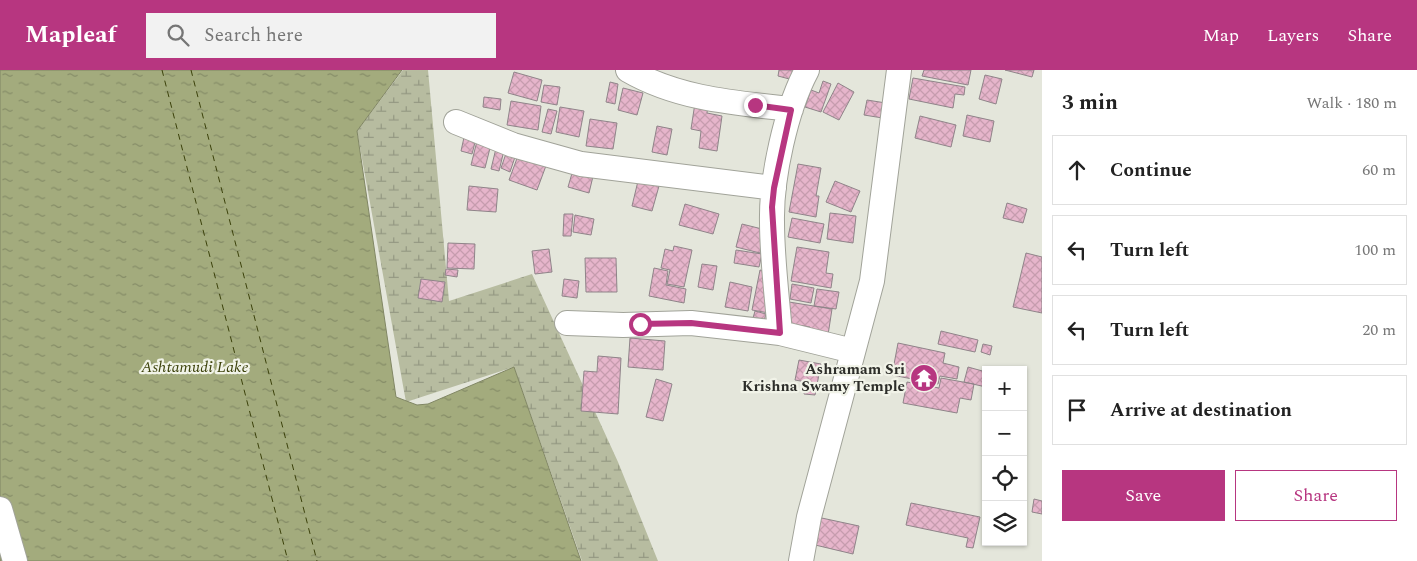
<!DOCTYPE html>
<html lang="en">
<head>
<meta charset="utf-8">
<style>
	body { margin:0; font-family:Spectral,serif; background:#f2f2f2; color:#222 }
	.controls { position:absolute; right:15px; bottom:15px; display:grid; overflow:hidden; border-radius:0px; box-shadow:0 1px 4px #0004 }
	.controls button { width:45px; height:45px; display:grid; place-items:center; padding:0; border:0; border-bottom:1px solid #e0e0e0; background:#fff; color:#222; font:25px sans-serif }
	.stop { position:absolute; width:15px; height:15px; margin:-11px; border:4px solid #b73680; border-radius:50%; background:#fff }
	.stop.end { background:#b73680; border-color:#fff; box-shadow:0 1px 5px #0008 }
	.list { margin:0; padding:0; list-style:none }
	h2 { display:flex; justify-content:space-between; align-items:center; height:65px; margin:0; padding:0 20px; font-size:21px }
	h2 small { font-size:16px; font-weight:400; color:#767676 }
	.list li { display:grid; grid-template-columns:32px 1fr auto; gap:15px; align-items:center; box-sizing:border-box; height:70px; margin:0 10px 10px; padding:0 10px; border:1px solid #e0e0e0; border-radius:0px }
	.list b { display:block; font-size:19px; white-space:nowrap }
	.list em { font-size:16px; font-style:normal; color:#767676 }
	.actions { display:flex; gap:10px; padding:15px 20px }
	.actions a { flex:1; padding:11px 0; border:1px solid #b73680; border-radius:0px; text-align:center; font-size:18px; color:#b73680 }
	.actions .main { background:#b73680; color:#fff }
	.icon { flex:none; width:28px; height:28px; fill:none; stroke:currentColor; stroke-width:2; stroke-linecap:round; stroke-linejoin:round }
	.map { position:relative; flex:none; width:1042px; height:491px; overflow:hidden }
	header { display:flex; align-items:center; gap:30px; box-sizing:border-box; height:70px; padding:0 25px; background:#b73680; color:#fff }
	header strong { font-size:24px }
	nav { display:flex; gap:28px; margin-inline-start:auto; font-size:18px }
	.search { width:350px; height:45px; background:#f2f2f2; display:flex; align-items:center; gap:12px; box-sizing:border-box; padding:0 18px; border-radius:0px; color:#767676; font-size:19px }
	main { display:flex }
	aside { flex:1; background:#fff }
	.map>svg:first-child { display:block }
</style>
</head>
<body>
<header>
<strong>Mapleaf</strong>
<div class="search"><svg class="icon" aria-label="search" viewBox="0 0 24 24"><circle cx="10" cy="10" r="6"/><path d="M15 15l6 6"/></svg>Search here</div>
<nav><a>Map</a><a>Layers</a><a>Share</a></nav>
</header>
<main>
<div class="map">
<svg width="1042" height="491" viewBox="0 0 1042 491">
	<defs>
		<pattern id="wetland-marsh" width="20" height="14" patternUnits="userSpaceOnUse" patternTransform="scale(1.25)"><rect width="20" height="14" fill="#b7bca0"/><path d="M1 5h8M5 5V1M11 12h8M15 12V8" fill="none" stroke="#959983"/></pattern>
		<pattern id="water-ripples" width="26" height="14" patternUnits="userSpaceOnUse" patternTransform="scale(1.25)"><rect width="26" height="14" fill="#a3ab7d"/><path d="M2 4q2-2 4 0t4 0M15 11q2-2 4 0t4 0" fill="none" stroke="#858c67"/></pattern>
		<pattern id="building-cross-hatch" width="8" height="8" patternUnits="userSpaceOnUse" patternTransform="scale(1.25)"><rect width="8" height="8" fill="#e6b5cb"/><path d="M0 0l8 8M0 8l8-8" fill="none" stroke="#c69cae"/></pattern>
	</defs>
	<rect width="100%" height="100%" fill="#e4e6db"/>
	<path fill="url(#wetland-marsh)" d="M403,0H428L449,231L532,204L618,392L658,491H582L514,297L406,332L357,61Z"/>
	<path fill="url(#water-ripples)" stroke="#808664" d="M0,0H402L357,61L396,327L417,335L428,334L514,297L581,491H0Z"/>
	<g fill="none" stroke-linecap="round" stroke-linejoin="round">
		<path stroke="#3b410a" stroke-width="1" stroke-dasharray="6 5" stroke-linecap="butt" d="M162,0L288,491
			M191,0L317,491"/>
	</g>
	<path fill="url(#building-cross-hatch)" stroke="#8f8489" d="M779,0H800L797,11L778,6Z
		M924,0H971L968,15L922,6Z
		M1005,0H1034L1032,7Z
		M514,2L542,10L537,31L508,23Z
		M985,5L1002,9L996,34L979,29Z
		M913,8L965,17L964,25L955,24L953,38L909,29Z
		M823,11L831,14L821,42L805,37L811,20L819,23Z
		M610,12L618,14L615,34L606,32Z
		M838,13L854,22L839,50L823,42Z
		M544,15L560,17L557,35L541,32Z
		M623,18L643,23L637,45L618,40Z
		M484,27L501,29L500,40L483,37Z
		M867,30L892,34L889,49L864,45Z
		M511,31L541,36L538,60L507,55Z
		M695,33L708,35L707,43L722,46L717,81L699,78L701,61L691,59Z
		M560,37L584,41L579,67L556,62Z
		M548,39L557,41L551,64L542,62Z
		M967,45L994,51L990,72L963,66Z
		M920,46L956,55L951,77L915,68Z
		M590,49L617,53L613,79L586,76Z
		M467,54L479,57L472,84L461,81Z
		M657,56L672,59L667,85L652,82Z
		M478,67L492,70L485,98L471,95Z
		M498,70L506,72L499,101L491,99Z
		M510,72L519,75L510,102L501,98Z
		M519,83L547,93L537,120L509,110Z
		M575,93L595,98L589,123L568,117Z
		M798,94L821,98L816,126H819L816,147L789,142Z
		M638,111L659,116L652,141L632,136Z
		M835,111L860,121L851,142L826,132Z
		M469,116L498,119L496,142L467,140Z
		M1007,133L1027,139L1023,153L1003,148Z
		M685,134L719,144L713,164L679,155Z
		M830,143L856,146L853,173L827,169Z
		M564,144H573L571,166H563Z
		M575,145L594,149L591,165L573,162Z
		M792,148L824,154L820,173L788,167Z
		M742,154L766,160L760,183L736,177Z
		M448,173L475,174L474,199L447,198Z
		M674,176L692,180L684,217L667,214L670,200L661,198L665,179L673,181Z
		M797,177L829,182L826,203L833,204L831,218L791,211Z
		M549,179L552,202L535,204L532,181Z
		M736,180L762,184L759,197L734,193Z
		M1026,183L1042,187V243L1013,237Z
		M585,188H616L617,222H586Z
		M702,194L717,196L713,220L698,217Z
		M654,198L668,201L666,215L686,219L684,233L649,226Z
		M446,199L458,200L457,207L445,205Z
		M760,200L777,204L769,243L752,240Z
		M421,209L445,212L442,232L418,228Z
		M564,209L579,211L577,228L562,226Z
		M730,212L752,217L748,241L725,237Z
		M792,214L814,218L811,233L790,229Z
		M817,219L839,222L836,239L814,236Z
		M789,232L832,239L828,265L809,262L810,257L786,253Z
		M755,241L766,244L764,251L753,248Z
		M941,261L978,270L975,282L938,274Z
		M630,268L665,271L663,300L628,297Z
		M898,273L945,283L943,293L959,297L957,309L940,306L938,314L892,305Z
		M983,274L992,276L990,285L981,282Z
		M598,286L621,288L618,344L581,341L584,301L597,302Z
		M799,290L821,294L815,325L804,324L806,312L795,310Z
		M968,297L986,302V317L964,312Z
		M941,308L974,314L971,330L960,328L957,343L903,333L907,312L939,318Z
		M656,309L672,314L663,351L646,347Z
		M1034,429L1042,431V444L1032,442Z
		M911,433L980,447L973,478L966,477L968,468L906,455Z
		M817,447L859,456L853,484L811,474Z"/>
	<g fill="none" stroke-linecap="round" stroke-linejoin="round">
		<g stroke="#a1a399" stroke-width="26">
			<path id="minor" d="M628,0C678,29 735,33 791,39
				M456,52L513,75L581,94L774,118
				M567,253L623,255L691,253L780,263L853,281
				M780,263C777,226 772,189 772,152C771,108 786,39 807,0
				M0,439L15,491
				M801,491L809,447L872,211L899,0"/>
		</g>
		<use href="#minor" stroke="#fff" stroke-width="24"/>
	</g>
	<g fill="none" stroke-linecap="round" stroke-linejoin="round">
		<path stroke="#b73680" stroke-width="6" d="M640,254L691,253L780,263L772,137L774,118L791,40L755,35"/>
	</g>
	<defs>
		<g id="temple-disc" transform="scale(1.4375)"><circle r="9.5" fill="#b73680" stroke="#f1f3e8"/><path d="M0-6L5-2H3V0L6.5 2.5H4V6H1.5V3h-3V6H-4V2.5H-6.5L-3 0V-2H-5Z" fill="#fff"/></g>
	</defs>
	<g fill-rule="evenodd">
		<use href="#temple-disc" x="924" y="308"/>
	</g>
	<g text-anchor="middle" stroke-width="4.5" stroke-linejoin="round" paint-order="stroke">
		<g font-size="15" font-weight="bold" fill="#2d2e2a" stroke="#f1f3e8" text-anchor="end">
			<text x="905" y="304">Ashramam Sri<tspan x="905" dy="17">Krishna Swamy Temple</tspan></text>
		</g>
		<g font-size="16" font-style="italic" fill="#3b410a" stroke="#f1f3e8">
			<text x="195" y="302">Ashtamudi Lake</text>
		</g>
	</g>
</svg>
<div class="controls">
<button>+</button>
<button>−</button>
<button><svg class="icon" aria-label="locate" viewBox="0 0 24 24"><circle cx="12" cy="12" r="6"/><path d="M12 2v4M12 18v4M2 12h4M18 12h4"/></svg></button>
<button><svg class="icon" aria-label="layers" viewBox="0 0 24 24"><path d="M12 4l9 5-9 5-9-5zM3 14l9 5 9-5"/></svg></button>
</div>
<div class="stop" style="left:640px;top:254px"></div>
<div class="stop end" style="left:755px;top:35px"></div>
</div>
<aside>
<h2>3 min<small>Walk · 180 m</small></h2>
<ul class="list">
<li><svg class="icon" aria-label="ahead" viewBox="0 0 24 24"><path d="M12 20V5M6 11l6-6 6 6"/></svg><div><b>Continue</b></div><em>60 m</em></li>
<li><svg class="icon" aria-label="left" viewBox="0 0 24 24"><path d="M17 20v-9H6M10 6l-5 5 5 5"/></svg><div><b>Turn left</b></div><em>100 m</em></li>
<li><svg class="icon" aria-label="left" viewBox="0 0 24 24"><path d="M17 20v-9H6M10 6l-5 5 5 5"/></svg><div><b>Turn left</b></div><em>20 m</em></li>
<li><svg class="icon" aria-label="arrive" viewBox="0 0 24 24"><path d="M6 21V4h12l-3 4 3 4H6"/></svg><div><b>Arrive at destination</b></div></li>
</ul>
<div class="actions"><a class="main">Save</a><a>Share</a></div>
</aside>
</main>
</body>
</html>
